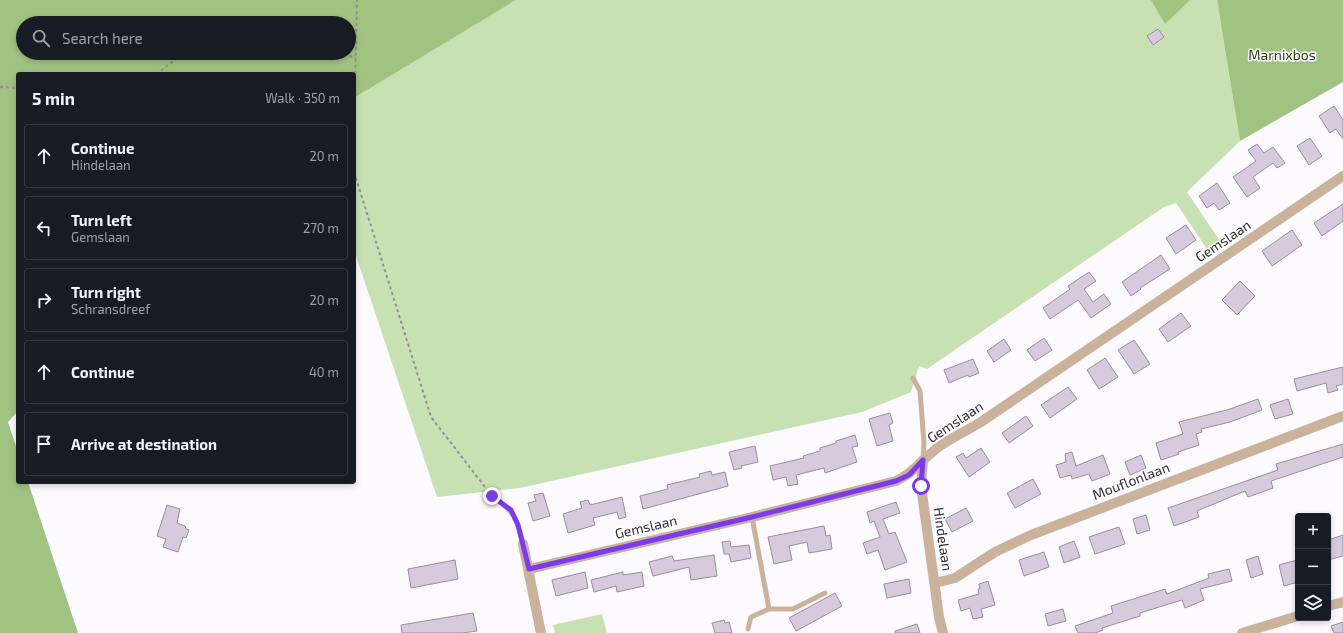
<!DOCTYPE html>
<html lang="en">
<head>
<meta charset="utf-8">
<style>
	body { margin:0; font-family:"Exo 2",sans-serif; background:#20242c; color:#f1f3f6 }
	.controls { position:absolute; right:12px; bottom:12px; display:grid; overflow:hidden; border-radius:4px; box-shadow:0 2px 6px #0003 }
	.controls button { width:36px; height:36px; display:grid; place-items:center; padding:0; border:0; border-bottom:1px solid #363941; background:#171b24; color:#f1f3f6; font:20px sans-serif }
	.stop { position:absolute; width:12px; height:12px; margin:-9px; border:3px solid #7c3aed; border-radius:50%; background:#fff }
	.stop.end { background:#7c3aed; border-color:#fff; box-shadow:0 1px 4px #0008 }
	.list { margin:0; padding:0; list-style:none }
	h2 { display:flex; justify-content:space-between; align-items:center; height:52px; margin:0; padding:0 16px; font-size:17px }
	h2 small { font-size:13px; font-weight:400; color:#9ea1a6 }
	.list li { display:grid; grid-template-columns:26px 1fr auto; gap:12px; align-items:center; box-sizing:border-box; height:64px; margin:0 8px 8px; padding:0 8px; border:1px solid #363941; border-radius:4px }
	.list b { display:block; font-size:15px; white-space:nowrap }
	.list p { margin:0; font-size:13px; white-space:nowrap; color:#9ea1a6 }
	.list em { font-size:13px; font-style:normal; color:#9ea1a6 }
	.icon { flex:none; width:22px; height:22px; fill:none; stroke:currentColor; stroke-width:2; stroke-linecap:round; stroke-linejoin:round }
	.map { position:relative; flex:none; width:1343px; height:633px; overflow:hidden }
	.search { position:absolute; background:#171b24; box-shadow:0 2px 6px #0003; left:16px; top:16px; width:340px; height:44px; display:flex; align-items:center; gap:10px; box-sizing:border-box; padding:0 14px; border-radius:22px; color:#9ea1a6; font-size:15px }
	.panel { position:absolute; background:#171b24; box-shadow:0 2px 6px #0003; left:16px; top:72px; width:340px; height:412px; border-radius:4px }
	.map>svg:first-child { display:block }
</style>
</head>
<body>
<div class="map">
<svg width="1343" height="633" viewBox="0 0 1343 633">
	<rect width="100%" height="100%" fill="#fcfafe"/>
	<path fill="#c8e1b3" d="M516,0H1217L1240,141L1187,192L1224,247L1211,255L1176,203L1164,207L927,369L919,366L911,392L862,412L520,488L437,497L354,250V98Z
		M602,614L607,633H555L553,625Z"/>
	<path fill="#a1c382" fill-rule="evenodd" d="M0,0H516L354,98V74H18V411L8,422L18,452V482H28L78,633H0ZM23,23H349V53H23Z
		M1151,0H1190L1165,24Z
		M1217,0H1343V82L1240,141Z"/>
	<path fill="#d6cadc" stroke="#998d9f" d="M1158,29L1164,37L1153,45L1147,36Z
		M1334,106L1343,120V139L1336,129L1330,133L1319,116Z
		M1310,138L1322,156L1309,165L1297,146Z
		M1257,144L1264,153L1273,147L1285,163L1277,168L1273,163L1253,177L1260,188L1247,197L1233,177L1256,161L1248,150Z
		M1217,183L1230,203L1219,210L1214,203L1207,208L1199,196Z
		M1343,204V221L1322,236L1314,223Z
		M1186,225L1196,240L1176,254L1166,238Z
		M1292,230L1302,245L1272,266L1262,251Z
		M1161,255L1170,269L1140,288L1141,289L1131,296L1122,282Z
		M1089,272L1096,281L1084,289L1093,302L1104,294L1111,304L1091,318L1078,300L1050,319L1043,308L1070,289L1068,286Z
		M1240,281L1255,296L1237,315L1222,300Z
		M1181,313L1191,326L1168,342L1159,329Z
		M1044,338L1052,350L1035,361L1027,350Z
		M1004,339L1011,350L994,362L987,351Z
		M1134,340L1150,364L1134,374L1118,350Z
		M1105,358L1118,377L1099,389L1087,370Z
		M973,359L979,373L969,377L968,375L949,383L944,370Z
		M1343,367V384L1336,386L1338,390L1328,393L1326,383L1297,391L1294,379Z
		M1068,387L1077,399L1050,418L1041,405Z
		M1258,399L1262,410L1230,422L1201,429L1202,432L1196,434L1199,445L1178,452L1179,454L1161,460L1156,443L1183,434L1179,422L1227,410Z
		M1288,399L1293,414L1275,419L1270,405Z
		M890,413L893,423L889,425L893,441L877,446L869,419Z
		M1026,416L1033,426L1009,443L1002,433Z
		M855,435L858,446L852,447L857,462L825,473L824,468L796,475L798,484L788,486L786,477L773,480L770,466L804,458L803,456L820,451V448L836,443V441Z
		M1343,444V457L1271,481L1273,488L1248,497L1245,491L1197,511L1199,517L1174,526L1168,508L1278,470L1276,464Z
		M755,446L758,462L741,466L742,468L734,470L729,452Z
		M981,448L990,462L969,477L956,457L963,453L966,458Z
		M1072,452L1076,466L1103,455L1110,474L1092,481L1089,474L1072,479L1071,475L1060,478L1056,465L1066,462L1065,454Z
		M1141,455L1146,468L1130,475L1125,462Z
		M711,471L712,475L725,472L728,486L643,509L640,496L668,489L667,485L700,477L699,474Z
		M1033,479L1041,494L1015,508L1007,493Z
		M543,493L550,516L533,521L528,503L536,501L534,495Z
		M622,497L626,517L619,519L617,512L593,518L595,525L568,533L563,514L582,508L580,502L588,500L590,505Z
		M896,502L900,513L883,519L889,534L895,532L907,562L885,570L878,550L867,554L863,543L880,537L874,521L870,523L867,512Z
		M167,505L180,509L177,523L185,526L186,529L189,530L186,538L183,537L178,552L163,547L166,539L157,536Z
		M966,508L973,521L952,532L945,519Z
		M1146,515L1150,530L1137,534L1133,519Z
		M824,526L826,536L830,535L832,549L809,553L807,542L789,546L792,560L774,564L768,537Z
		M1119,527L1125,544L1095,554L1089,537Z
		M1343,535V556L1328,560V540Z
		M730,541L731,547L749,545L751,558L731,562L729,554H724L722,542Z
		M1074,541L1080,557L1064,563L1059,547Z
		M1044,552L1049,567L1024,576L1019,560Z
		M714,555L717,576L691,580L689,567L653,576L649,562L672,556L674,561Z
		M1258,556L1263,574L1251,578L1246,560Z
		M455,560L458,579L411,588L408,569Z
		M1297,560L1298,582L1284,586L1279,565Z
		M1229,569L1232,581L1200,589L1204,600L1185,608L1182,600L1140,613V616L1102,628L1103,630L1095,633H1078L1075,626L1113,613L1111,606L1165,589L1167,594L1209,578L1208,574Z
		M585,572L588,588L556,596L552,580Z
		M623,572V575L642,572L644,586L617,592L616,586L594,592L591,580Z
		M909,579L911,593L887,598L884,584Z
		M988,581L995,605L981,609L983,617L973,619L970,608L961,611L958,600L979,594L978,589L980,588L979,584Z
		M835,593L842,606L796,631L789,618Z
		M1063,609L1066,621L1048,626L1045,614Z
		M473,613L477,631L462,633H402L401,625Z
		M724,620L725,623L729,622L732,633H715L712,623Z
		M1343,622V633H1334L1331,626Z
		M917,624L920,633H895V631Z"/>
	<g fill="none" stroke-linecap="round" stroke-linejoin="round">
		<path stroke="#928f94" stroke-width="2" stroke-dasharray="3 3" stroke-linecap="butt" d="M344,53L356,59
			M156,74L185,53
			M0,87L18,88
			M354,134L357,0
			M354,172L431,417L488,491"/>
		<path stroke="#cbb39b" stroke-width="5" d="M913,378L920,391L924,443L923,459
			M492,496C515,513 516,515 523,544
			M752,517L769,609
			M748,629L751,617L769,609H793L825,593"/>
		<path stroke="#cbb39b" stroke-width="10" d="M923,460L921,486L939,617L943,633
			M523,544L541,633
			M529,569L752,517L896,481C914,473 924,457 940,446C953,437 968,430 981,422L1343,176
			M935,583L955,578L995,552L1031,535L1343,416
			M1328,606L1343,602
			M1242,633L1298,616"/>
	</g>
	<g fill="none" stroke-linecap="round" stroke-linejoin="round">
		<path stroke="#7c3aed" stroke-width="5" d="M492,496L511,510L518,525L529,569L752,517L896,481L909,475L923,460L921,486"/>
	</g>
	<g text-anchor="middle" stroke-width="3" stroke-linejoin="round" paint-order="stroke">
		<g font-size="14" fill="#263c0d" stroke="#fff">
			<text x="1282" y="60">Marnixbos</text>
		</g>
		<g font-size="14" fill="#312d34" stroke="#fff">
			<text transform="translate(1223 241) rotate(-34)" y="5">Gemslaan</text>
			<text transform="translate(955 422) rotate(-33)" y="5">Gemslaan</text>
			<text transform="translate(1131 481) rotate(-21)" y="5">Mouflonlaan</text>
			<text transform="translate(646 527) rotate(-13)" y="5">Gemslaan</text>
			<text transform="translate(943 539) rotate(82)" y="5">Hindelaan</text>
		</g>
	</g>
</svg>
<div class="controls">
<button>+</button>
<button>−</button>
<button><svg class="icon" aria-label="layers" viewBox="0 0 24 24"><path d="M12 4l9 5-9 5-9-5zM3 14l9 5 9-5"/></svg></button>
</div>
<div class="stop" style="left:921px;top:486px"></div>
<div class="stop end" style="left:492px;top:496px"></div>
<div class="search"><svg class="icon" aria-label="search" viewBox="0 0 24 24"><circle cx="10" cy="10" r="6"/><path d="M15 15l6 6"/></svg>Search here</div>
<section class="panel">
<h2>5 min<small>Walk · 350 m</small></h2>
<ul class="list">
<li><svg class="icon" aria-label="ahead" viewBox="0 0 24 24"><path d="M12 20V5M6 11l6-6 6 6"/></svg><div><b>Continue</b><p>Hindelaan</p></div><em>20 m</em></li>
<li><svg class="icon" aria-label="left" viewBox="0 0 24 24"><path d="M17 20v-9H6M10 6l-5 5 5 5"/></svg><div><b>Turn left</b><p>Gemslaan</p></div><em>270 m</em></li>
<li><svg class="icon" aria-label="right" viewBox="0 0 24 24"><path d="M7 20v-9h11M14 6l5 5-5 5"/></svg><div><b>Turn right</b><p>Schransdreef</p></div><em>20 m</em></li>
<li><svg class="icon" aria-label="ahead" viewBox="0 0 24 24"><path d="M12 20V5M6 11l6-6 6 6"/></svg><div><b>Continue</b></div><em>40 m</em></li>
<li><svg class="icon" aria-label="arrive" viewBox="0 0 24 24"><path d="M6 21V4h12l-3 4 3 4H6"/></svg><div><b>Arrive at destination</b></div></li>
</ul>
</section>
</div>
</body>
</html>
